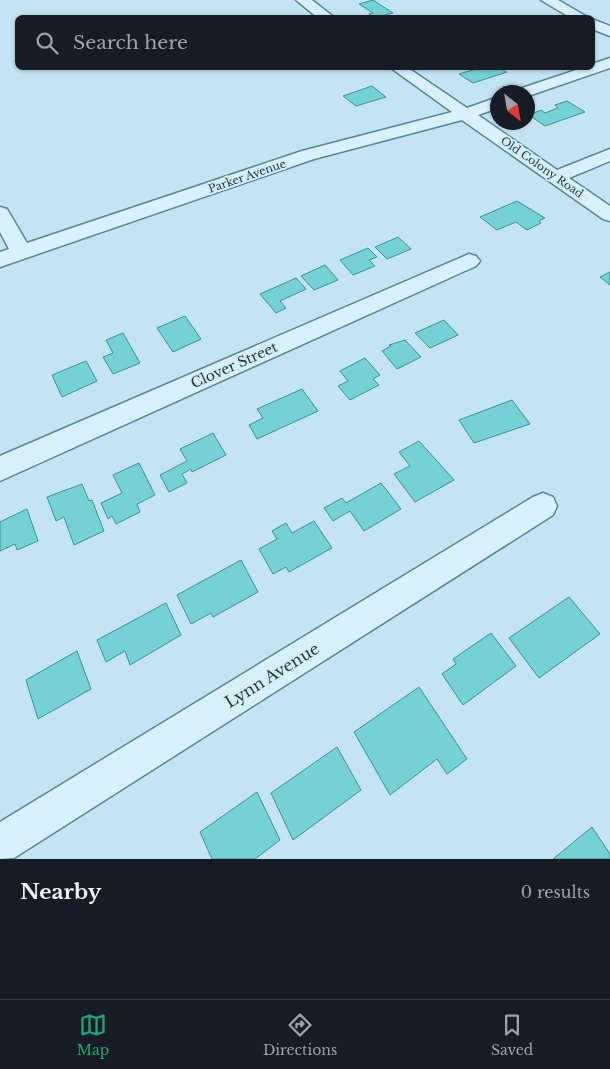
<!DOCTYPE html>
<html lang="en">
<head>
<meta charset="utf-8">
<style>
	body { margin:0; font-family:"Libre Baskerville",serif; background:#20242c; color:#f1f3f6 }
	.compass { position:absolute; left:490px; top:85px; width:45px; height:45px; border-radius:50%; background:#171b24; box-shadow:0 1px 4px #0004; rotate:149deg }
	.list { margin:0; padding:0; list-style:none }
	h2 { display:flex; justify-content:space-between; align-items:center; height:65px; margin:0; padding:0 20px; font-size:21px }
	h2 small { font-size:16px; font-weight:400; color:#9ea1a6 }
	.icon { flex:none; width:28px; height:28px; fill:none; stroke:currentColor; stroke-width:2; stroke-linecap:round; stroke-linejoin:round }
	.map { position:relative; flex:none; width:610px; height:859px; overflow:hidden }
	.search { position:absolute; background:#171b24; box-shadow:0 1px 4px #0004; left:15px; right:15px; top:15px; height:55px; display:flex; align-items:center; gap:12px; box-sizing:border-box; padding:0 18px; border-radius:8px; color:#9ea1a6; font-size:19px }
	.sheet { height:140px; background:#171b24 }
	nav { display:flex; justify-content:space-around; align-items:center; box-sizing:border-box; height:70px; border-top:1px solid #363941; background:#171b24; font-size:14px; color:#9ea1a6 }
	nav a { display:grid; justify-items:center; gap:2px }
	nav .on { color:#1fa975 }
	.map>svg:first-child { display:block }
</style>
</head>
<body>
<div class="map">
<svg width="610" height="859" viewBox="0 0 610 859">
	<rect width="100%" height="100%" fill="#c4e4f4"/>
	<path fill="#76d2d6" stroke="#3a9294" d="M373,0L393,13L374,18L369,14L373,13L359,4Z
		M479,68H499L507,72L473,83L459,74Z
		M372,86L386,97L356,106L343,96Z
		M567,101L585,112L545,126L529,115L541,110L545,113L558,108L555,105Z
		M517,201L545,218L539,221L541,223L527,230L516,222L497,230L480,217Z
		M398,237L411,249L387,259L375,247Z
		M368,248L377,257L369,260L375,266L353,275L340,260Z
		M325,265L338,280L314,290L301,276Z
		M610,272V285L600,277Z
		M296,278L306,289L280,301L286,308L276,313L260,294Z
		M185,316L201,339L173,352L157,328Z
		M444,320L458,335L430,348L415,333Z
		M123,333L140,363L113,374L103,357L113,353L106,340Z
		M405,340L421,357L397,369L382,351L391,346L389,345Z
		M365,358L380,375L373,379L379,385L350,400L338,386L348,381L340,371Z
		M86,361L97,381L62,397L52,375Z
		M302,389L318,411L257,439L249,425L263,418L257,409Z
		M512,400L530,424L474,443L459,420Z
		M213,433L226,455L192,472L191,469L182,474L187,483L169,492L160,475L187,461L180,449Z
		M419,441L454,480L415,502L394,474L410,466L399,452Z
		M139,463L155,495L137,504L140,512L116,524L112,516L108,519L101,503L122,493L113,475Z
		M381,483L401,509L364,531L350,511L333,521L324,508L342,498L346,503Z
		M82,484L89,501L92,500L104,531L74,545L64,517L56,521L47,497Z
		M27,509L38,541L17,550L15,544L0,551V522Z
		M314,521L332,548L289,572L286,567L273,574L259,549L277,539L272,531L286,523L292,533Z
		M241,560L258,592L213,617L211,613L191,624L177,595Z
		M569,597L600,634L539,678L509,638Z
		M166,603L181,635L130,665L125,651L106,662L97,640Z
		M491,633L516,666L463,705L442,674L456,664L453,659Z
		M77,651L91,689L38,719L26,680Z
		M419,687L467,759L447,774L437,759L390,795L354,732Z
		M337,747L361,790L293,840L271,793Z
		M257,792L280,840L255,859H212L200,832Z
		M592,827L610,854V859H553Z"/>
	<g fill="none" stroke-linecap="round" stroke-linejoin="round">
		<g stroke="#588891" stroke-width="3">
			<path id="minor" d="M296,0H312L335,18H318Z
				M541,0H558L589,18H571Z
				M592,19L610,26V36L592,29Z
				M610,58V68L531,95L528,96V92H517L519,89L582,68H592V64Z
				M391,68H408L467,108L498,97V108L478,115L557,170L610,149V161L569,178L610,206V221L603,219L462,120L314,159L0,267V252L9,249L0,232V207L7,209L27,243L302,151L452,112Z
				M469,254L476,256L480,261L476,266L0,481V456Z
				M543,493L553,497L557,506L553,515L14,858L0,859V822L533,497Z"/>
		</g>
		<use href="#minor" fill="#d9f1fd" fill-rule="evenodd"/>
	</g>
	<g text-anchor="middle" stroke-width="4" stroke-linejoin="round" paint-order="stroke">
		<g font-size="11" fill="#1d3c40" stroke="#d5edfa">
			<text transform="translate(542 167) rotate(35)" y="4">Old Colony Road</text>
			<text transform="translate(247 176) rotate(-19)" y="4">Parker Avenue</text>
		</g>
		<g font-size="14" fill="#1d3c40" stroke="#d5edfa">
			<text transform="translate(234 365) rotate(-24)" y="5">Clover Street</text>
		</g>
		<g font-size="16" fill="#1d3c40" stroke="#d5edfa">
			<text transform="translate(272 675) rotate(-32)" y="6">Lynn Avenue</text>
		</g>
	</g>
</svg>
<svg class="compass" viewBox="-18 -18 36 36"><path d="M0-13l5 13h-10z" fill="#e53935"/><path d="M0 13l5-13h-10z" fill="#9ea1a6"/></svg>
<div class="search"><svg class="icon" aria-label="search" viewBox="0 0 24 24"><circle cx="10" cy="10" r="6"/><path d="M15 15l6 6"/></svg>Search here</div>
</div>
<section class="sheet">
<h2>Nearby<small>0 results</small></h2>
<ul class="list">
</ul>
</section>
<nav>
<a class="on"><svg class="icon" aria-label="map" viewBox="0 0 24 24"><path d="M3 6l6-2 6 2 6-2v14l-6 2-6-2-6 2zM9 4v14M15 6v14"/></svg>Map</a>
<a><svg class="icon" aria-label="directions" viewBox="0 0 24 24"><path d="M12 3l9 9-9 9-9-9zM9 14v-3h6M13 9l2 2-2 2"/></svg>Directions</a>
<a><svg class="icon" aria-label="saved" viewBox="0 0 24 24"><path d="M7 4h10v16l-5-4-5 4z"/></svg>Saved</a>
</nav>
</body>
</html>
